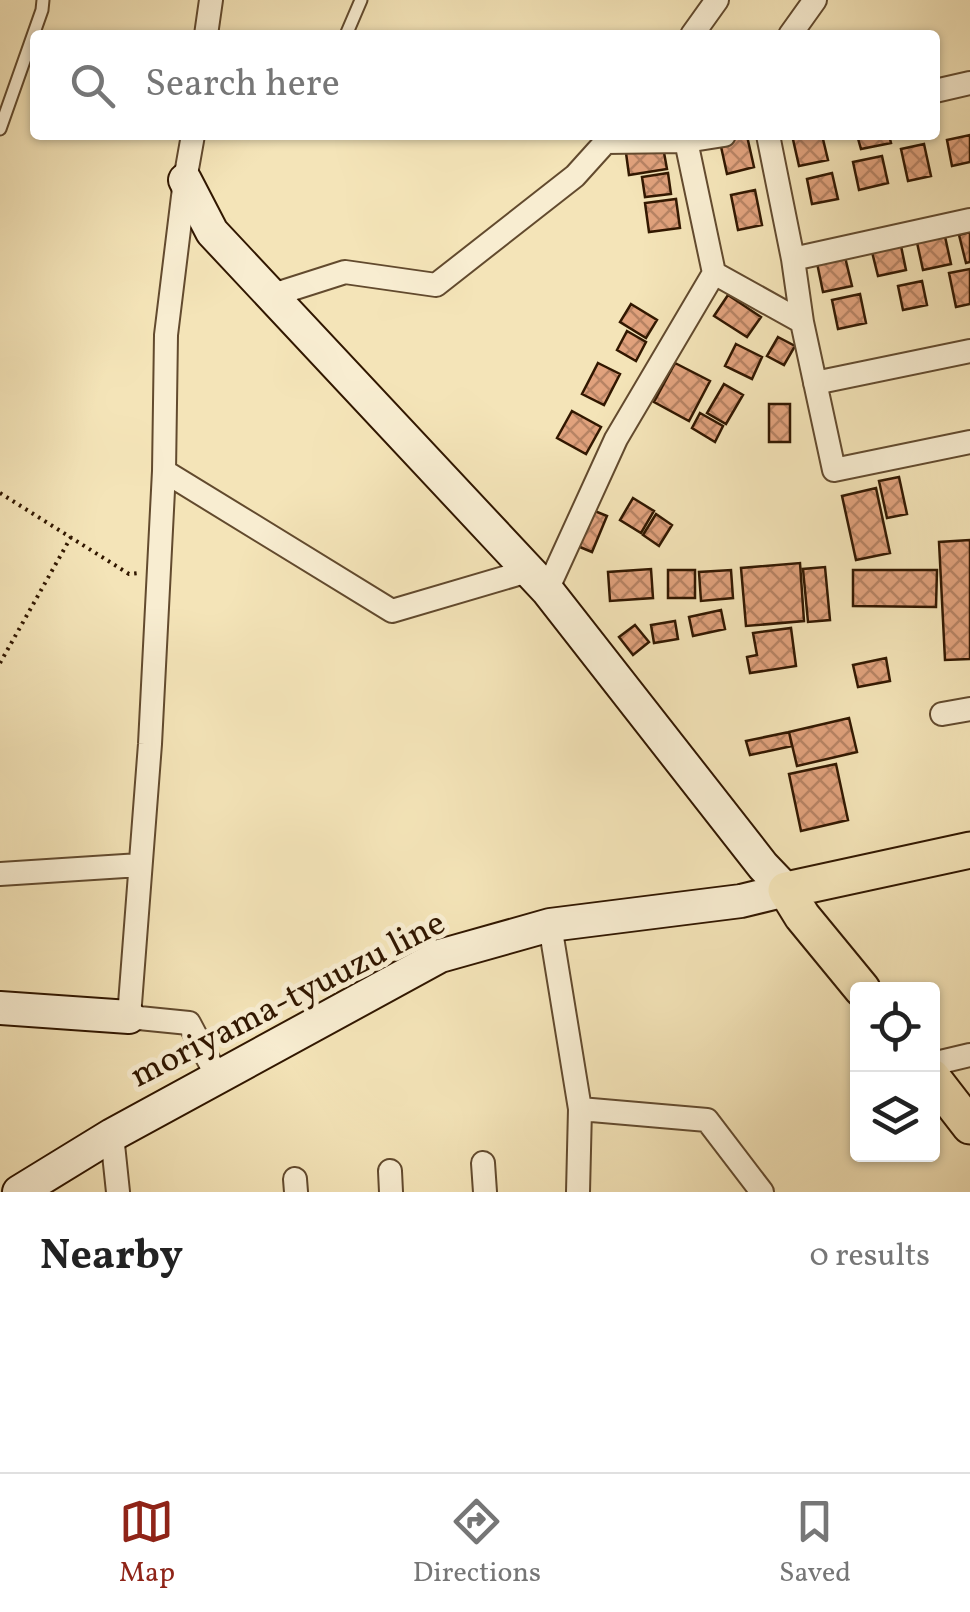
<!DOCTYPE html>
<html lang="en">
<head>
<meta charset="utf-8">
<style>
	body { margin:0; font-family:Vollkorn,serif; background:#f6f6f6; color:#222 }
	.controls { position:absolute; right:30px; bottom:30px; display:grid; overflow:hidden; border-radius:10px; box-shadow:0 2px 8px #0004 }
	.controls button { width:90px; height:90px; display:grid; place-items:center; padding:0; border:0; border-bottom:2px solid #e0e0e0; background:#fff; color:#222; font:50px sans-serif }
	.list { margin:0; padding:0; list-style:none }
	h2 { display:flex; justify-content:space-between; align-items:center; height:130px; margin:0; padding:0 40px; font-size:42px }
	h2 small { font-size:32px; font-weight:400; color:#767676 }
	.icon { flex:none; width:55px; height:55px; fill:none; stroke:currentColor; stroke-width:2; stroke-linecap:round; stroke-linejoin:round }
	.map { position:relative; flex:none; width:970px; height:1192px; overflow:hidden }
	.search { position:absolute; background:#fff; box-shadow:0 2px 8px #0004; left:30px; right:30px; top:30px; height:110px; display:flex; align-items:center; gap:25px; box-sizing:border-box; padding:0 35px; border-radius:10px; color:#767676; font-size:38px }
	.sheet { height:280px; background:#fff }
	nav { display:flex; justify-content:space-around; align-items:center; box-sizing:border-box; height:140px; border-top:2px solid #e0e0e0; background:#fff; font-size:28px; color:#767676 }
	nav a { display:grid; justify-items:center; gap:5px }
	nav .on { color:#8f2418 }
	.map>svg:first-child { display:block }
</style>
</head>
<body>
<div class="map">
<svg width="970" height="1192" viewBox="0 0 970 1192">
	<defs>
		<pattern id="building-cross-hatch" width="8" height="8" patternUnits="userSpaceOnUse" patternTransform="scale(2.5)"><rect width="8" height="8" fill="#e1a27d"/><path d="M0 0l8 8M0 8l8-8" fill="none" stroke="#b78364"/></pattern>
	</defs>
	<rect width="100%" height="100%" fill="#f4e4b8"/>
	<filter id="stains"><feTurbulence type="fractalNoise" baseFrequency=".002" numOctaves="4"/><feColorMatrix values="0 0 0 0 .2 0 0 0 0 .09 0 0 0 0 .02 0 0 0 .5 -.17"/></filter>
	<radialGradient id="worn" r=".72"><stop offset=".6" stop-color="#630" stop-opacity="0"/><stop offset="1" stop-color="#630" stop-opacity=".3"/></radialGradient>
	<path fill="url(#building-cross-hatch)" stroke="#311700" stroke-width="2.5" d="M792,135H822L828,160L799,166Z
		M857,135H889L891,143L861,149Z
		M970,135V162L952,166L947,140Z
		M747,136L754,167L727,174L720,142Z
		M924,144L931,176L908,181L901,149Z
		M663,147L667,169L629,175L626,153Z
		M882,156L888,183L859,190L853,162Z
		M668,173L671,194L645,197L642,177Z
		M832,173L838,199L812,204L807,179Z
		M755,190L762,225L738,230L731,195Z
		M676,199L680,228L649,232L645,203Z
		M944,232L951,264L923,270L916,238Z
		M970,232V262L966,263L959,235Z
		M901,246L906,270L878,276L872,252Z
		M845,257L852,286L823,292L817,263Z
		M970,269V304L956,307L949,273Z
		M922,281L927,305L903,310L898,286Z
		M860,294L866,323L838,329L832,300Z
		M728,295L761,317L747,337L714,316Z
		M631,304L657,320L646,338L620,322Z
		M627,331L646,342L636,361L617,350Z
		M778,337L795,346L784,365L767,356Z
		M736,344L762,357L752,379L725,366Z
		M598,363L620,374L604,405L582,394Z
		M675,363L710,381L689,421L654,402Z
		M724,384L743,395L726,424L707,413Z
		M769,404H790V442H769Z
		M572,411L601,427L586,454L557,438Z
		M700,413L723,426L715,442L692,428Z
		M899,477L907,514L887,518L879,481Z
		M876,488L890,553L856,560L842,496Z
		M633,498L654,511L641,533L620,520Z
		M590,509L607,516L592,552L575,545Z
		M656,514L672,525L659,546L643,535Z
		M970,540V659L945,660L939,542Z
		M800,563L804,621L746,626L741,568Z
		M825,567L830,620L808,622L803,569Z
		M651,569L653,598L610,601L608,572Z
		M668,570H695V598H668Z
		M731,570L733,598L701,601L699,572Z
		M853,570H937L936,607L853,606Z
		M721,610L725,629L693,636L689,617Z
		M675,621L678,639L654,643L651,625Z
		M635,625L649,642L633,655L619,637Z
		M791,628L796,666L750,673L747,657L757,655L753,633Z
		M886,658L890,681L858,687L853,665Z
		M849,718L857,752L797,766L789,732Z
		M789,732L792,746L750,755L746,741Z
		M836,764L848,820L801,831L789,774Z"/>
	<g fill="none" stroke-linecap="round" stroke-linejoin="round">
		<g stroke="#624a2e" stroke-width="15">
			<path id="lane" d="M346,35L361,0
				M0,129L42,10L43,0"/>
		</g>
		<g stroke="#624a2e" stroke-width="26">
			<path id="street" d="M206,35L211,0
				M692,35L717,0
				M790,35L815,0
				M935,91L970,83
				M193,135L185,180L166,335L164,471L150,744L129,1017L189,1023L217,1076
				M768,135L793,259L802,322
				M606,142L686,141L724,135
				M793,259L970,220
				M714,273L802,322L834,470L970,442
				M273,295L345,272L436,285L575,176L612,135
				M815,383L970,351
				M164,471L392,611L528,571
				M547,590L616,439L714,273L686,141
				M942,714L970,709
				M0,874L140,865
				M550,925L580,1109L578,1192
				M932,1064L970,1055
				M580,1109L707,1120L762,1192
				M112,1135L118,1192
				M483,1163L485,1192
				M390,1171L391,1192
				M295,1179L296,1192"/>
		</g>
		<g stroke="#311700" stroke-width="36">
			<path id="secondary" d="M185,180L212,232L547,590L763,866L786,890
				M0,1008L129,1017
				M19,1192L112,1135L440,956L550,925L741,901L786,890"/>
		</g>
		<g stroke="#311700" stroke-width="39">
			<path id="primary" d="M862,989L802,916L786,890L970,850
				M932,1077L970,1126"/>
		</g>
		<path stroke="#311700" stroke-width="4" stroke-dasharray="2.5 5" stroke-linecap="butt" d="M0,493L129,574L138,573
			M0,663L71,537"/>
		<use href="#lane" stroke="#f8edd1" stroke-width="11"/>
		<use href="#street" stroke="#f8edd1" stroke-width="22"/>
		<use href="#secondary" stroke="#f8edd1" stroke-width="32"/>
		<use href="#primary" stroke="#f4e4b8" stroke-width="35"/>
	</g>
	<g text-anchor="middle" stroke-width="10" stroke-linejoin="round" paint-order="stroke">
		<g font-size="35" fill="#311700" stroke="#f8edd1">
			<text transform="translate(287 998) rotate(-27)" y="12">moriyama-tyuuzu line</text>
		</g>
	</g>
	<rect width="100%" height="100%" filter="url(#stains)"/>
	<rect width="100%" height="100%" fill="url(#worn)"/>
</svg>
<div class="controls">
<button><svg class="icon" aria-label="locate" viewBox="0 0 24 24"><circle cx="12" cy="12" r="6"/><path d="M12 2v4M12 18v4M2 12h4M18 12h4"/></svg></button>
<button><svg class="icon" aria-label="layers" viewBox="0 0 24 24"><path d="M12 4l9 5-9 5-9-5zM3 14l9 5 9-5"/></svg></button>
</div>
<div class="search"><svg class="icon" aria-label="search" viewBox="0 0 24 24"><circle cx="10" cy="10" r="6"/><path d="M15 15l6 6"/></svg>Search here</div>
</div>
<section class="sheet">
<h2>Nearby<small>0 results</small></h2>
<ul class="list">
</ul>
</section>
<nav>
<a class="on"><svg class="icon" aria-label="map" viewBox="0 0 24 24"><path d="M3 6l6-2 6 2 6-2v14l-6 2-6-2-6 2zM9 4v14M15 6v14"/></svg>Map</a>
<a><svg class="icon" aria-label="directions" viewBox="0 0 24 24"><path d="M12 3l9 9-9 9-9-9zM9 14v-3h6M13 9l2 2-2 2"/></svg>Directions</a>
<a><svg class="icon" aria-label="saved" viewBox="0 0 24 24"><path d="M7 4h10v16l-5-4-5 4z"/></svg>Saved</a>
</nav>
</body>
</html>
